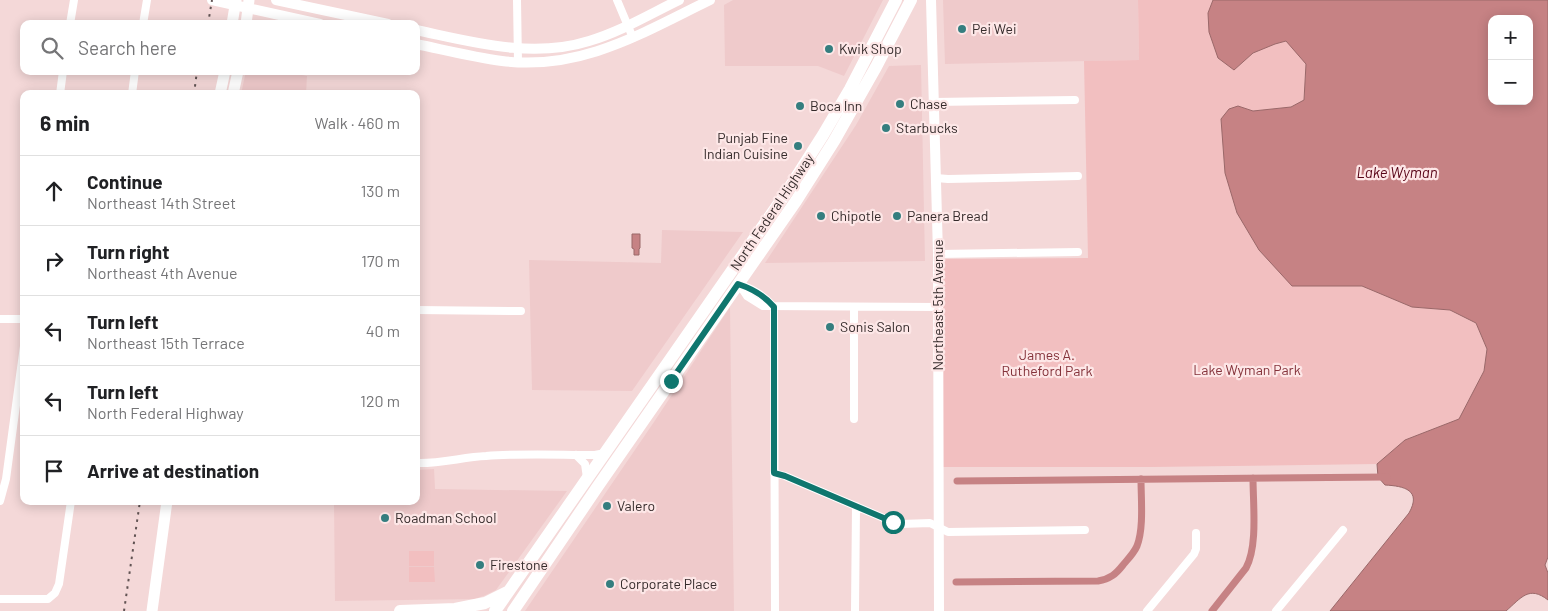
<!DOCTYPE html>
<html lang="en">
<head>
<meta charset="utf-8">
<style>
	body { margin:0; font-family:Barlow,sans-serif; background:#f6f6f6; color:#202124 }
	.controls { position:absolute; right:15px; top:15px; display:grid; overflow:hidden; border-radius:10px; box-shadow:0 2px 12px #0003 }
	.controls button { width:45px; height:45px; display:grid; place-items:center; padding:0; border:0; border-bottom:1px solid #e0e0e0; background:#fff; color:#202124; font:25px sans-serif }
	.stop { position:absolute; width:15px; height:15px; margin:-11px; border:4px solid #0f766e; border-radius:50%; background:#fff }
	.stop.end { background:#0f766e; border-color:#fff; box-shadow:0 1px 5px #0008 }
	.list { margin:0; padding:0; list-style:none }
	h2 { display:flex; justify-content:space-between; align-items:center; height:65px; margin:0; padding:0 20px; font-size:21px }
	h2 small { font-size:16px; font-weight:400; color:#757577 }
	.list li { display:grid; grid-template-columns:32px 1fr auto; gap:15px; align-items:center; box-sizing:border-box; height:70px; padding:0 20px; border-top:1px solid #e0e0e0 }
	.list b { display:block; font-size:19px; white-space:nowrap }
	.list p { margin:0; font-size:16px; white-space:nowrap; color:#757577 }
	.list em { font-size:16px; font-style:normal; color:#757577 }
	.icon { flex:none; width:28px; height:28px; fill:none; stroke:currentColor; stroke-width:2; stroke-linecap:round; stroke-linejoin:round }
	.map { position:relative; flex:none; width:1548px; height:611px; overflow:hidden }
	.search { position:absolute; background:#fff; box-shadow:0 2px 12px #0003; left:20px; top:20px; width:400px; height:55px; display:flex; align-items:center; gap:12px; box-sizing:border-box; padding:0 18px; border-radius:10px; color:#757577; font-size:19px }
	.panel { position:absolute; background:#fff; box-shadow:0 2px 12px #0003; left:20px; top:90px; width:400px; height:415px; border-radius:10px }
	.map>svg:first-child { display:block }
</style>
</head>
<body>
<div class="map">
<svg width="1548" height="611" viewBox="0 0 1548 611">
	<rect width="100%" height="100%" fill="#f4d8d8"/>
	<path fill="#efcacb" d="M733,0H883L844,76L818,66H725L724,5Z
		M943,0H1138L1139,60L945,64Z
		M921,65L925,261L765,263L856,125L889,66Z
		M246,71H283L307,76L306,94H241Z
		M662,230L743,232L632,391L532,390L529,260L661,263Z
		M730,307L734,611H525L654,422Z
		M434,469L435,489L567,491L496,590L486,595L475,599L335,601L334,501H416V470Z"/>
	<path fill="#f2bfc0" d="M1138,0H1213L1208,13L1234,70L1253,53L1275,44L1287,41L1306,64L1304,100L1291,107L1253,111L1238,106L1292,286H1362L1412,307L1450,310L1476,323L1487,349L1484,371L1459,419L1405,440L1377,464L1152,467H942L943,261L946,259L1088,258L1084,61L1139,60Z
		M409,551H434V566H409Z
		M409,567H434L435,582H409Z"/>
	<path fill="#c68284" stroke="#9a6869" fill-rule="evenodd" d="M1213,0H1548V557L1545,565L1548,573V600C1529,585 1521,598 1506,611H1330L1409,513C1422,490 1404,486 1385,485L1378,477L1377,464L1405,440L1459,419L1484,371L1487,349L1476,323L1450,310L1412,307L1362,286H1292L1259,250L1237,213L1225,173L1221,119L1229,109L1238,106L1253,111L1291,107L1304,100L1306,64L1286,41L1275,44L1253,53L1234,70L1218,58L1209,32L1208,13ZM1492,19H1529V101H1492Z
		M632,234H640V248L639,249V255H634V249L632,248Z"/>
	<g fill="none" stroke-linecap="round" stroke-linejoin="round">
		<path stroke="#c68284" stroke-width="7" d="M957,481L1387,477
			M956,582L1098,581C1110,579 1116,574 1123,565C1128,559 1134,553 1137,546C1144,528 1141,499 1141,479
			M1212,611L1246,568C1258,546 1253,504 1253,478"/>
		<path stroke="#fff" stroke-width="8" d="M517,0L518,62
			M617,0L633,38
			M70,24L74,0
			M143,24L147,0
			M60,94L63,71
			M132,94L135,71
			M934,102L1075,100
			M936,178L948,179L1078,176
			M938,254L1078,252
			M739,284L747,296L763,306L938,307
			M739,284C753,289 764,295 774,307
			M774,307L775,611
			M854,307V419
			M416,310L521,311
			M0,319H24
			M576,455L585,464L587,478
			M416,463C440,464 463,457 486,456C522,453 559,455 595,455L605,453
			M774,473L785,476L893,522L901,524L930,523L948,532L1085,530
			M0,501L6,479L24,346
			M0,599H48L55,593L59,584L71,501
			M855,611L856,506
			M1147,611L1194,554L1196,549V533
			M1276,611L1343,530"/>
		<path stroke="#fff" stroke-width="10" d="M212,0L320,24
			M276,0L388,24
			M931,0L938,254L939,611
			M416,30C473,42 532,59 589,41C620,32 650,14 679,0
			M416,44C445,50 473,57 502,61C581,71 642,33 710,0"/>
		<path stroke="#fff" stroke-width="11" d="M232,24L236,0
			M246,24L249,0
			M220,94L225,71
			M233,94L238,71
			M152,611L167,501"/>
		<path stroke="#fff" stroke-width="12" d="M400,611L455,609L485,603L507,592
			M495,611L786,193L823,135L850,89L896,0
			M513,611L598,486L796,201L834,141L876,67L911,0"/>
		<path stroke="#615353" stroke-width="2" stroke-dasharray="2.5 5" stroke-linecap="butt" d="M208,24L212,0
			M194,94L197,71
			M124,611L140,501"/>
	</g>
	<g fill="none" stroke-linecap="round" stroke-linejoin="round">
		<path stroke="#0f766e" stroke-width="6" d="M671,381L738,284C753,289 764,295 774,307V473L785,476L893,522"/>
	</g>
	<g fill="#357e7f" stroke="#fde7e7" stroke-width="2">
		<circle cx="962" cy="29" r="5"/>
		<circle cx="829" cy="49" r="5"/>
		<circle cx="900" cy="104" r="5"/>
		<circle cx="800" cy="106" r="5"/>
		<circle cx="886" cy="128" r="5"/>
		<circle cx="798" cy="146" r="5"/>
		<circle cx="821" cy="216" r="5"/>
		<circle cx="897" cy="216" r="5"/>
		<circle cx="830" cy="327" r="5"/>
		<circle cx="607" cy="506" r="5"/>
		<circle cx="385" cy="518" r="5"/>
		<circle cx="480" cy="565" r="5"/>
		<circle cx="610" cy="584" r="5"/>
	</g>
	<g text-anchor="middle" stroke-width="4.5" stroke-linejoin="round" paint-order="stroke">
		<g font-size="14" fill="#352b2b" stroke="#fde7e7" text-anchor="start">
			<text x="972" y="34">Pei Wei</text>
			<text x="839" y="54">Kwik Shop</text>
			<text x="910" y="109">Chase</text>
			<text x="810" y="111">Boca Inn</text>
			<text x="896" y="133">Starbucks</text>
			<text x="788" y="143" text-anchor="end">Punjab Fine<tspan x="788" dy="16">Indian Cuisine</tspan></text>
			<text x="831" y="221">Chipotle</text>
			<text x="907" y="221">Panera Bread</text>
			<text x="840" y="332">Sonis Salon</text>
			<text x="617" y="511">Valero</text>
			<text x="395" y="523">Roadman School</text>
			<text x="490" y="570">Firestone</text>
			<text x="620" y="589">Corporate Place</text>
		</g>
		<g font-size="14" fill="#352b2b" stroke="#fde7e7">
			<text transform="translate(772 212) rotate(-56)" y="5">North Federal Highway</text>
			<text transform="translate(938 305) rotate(-90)" y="5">Northeast 5th Avenue</text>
		</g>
		<g font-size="14" fill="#84323a" stroke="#fde7e7">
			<text x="1047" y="360">James A.<tspan x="1047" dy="16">Rutheford Park</tspan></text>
			<text x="1247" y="375">Lake Wyman Park</text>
		</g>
		<g font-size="15" font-style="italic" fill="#570215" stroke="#fde7e7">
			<text x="1397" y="178">Lake Wyman</text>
		</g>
	</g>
</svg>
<div class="controls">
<button>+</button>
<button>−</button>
</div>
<div class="stop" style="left:893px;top:522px"></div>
<div class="stop end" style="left:671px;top:381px"></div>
<div class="search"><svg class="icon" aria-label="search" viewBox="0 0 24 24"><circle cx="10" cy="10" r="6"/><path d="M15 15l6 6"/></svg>Search here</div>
<section class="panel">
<h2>6 min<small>Walk · 460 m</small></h2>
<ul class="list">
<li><svg class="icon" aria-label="ahead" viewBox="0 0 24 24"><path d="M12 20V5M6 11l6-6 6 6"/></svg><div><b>Continue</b><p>Northeast 14th Street</p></div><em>130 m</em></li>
<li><svg class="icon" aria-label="right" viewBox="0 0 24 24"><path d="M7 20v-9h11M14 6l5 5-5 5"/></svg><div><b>Turn right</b><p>Northeast 4th Avenue</p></div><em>170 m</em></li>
<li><svg class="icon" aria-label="left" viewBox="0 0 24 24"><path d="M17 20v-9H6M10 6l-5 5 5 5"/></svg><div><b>Turn left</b><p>Northeast 15th Terrace</p></div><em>40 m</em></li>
<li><svg class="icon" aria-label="left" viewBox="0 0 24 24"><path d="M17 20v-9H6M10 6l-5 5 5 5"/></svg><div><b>Turn left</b><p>North Federal Highway</p></div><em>120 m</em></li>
<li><svg class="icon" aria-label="arrive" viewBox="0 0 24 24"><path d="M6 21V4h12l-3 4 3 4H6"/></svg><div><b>Arrive at destination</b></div></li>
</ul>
</section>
</div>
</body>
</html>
